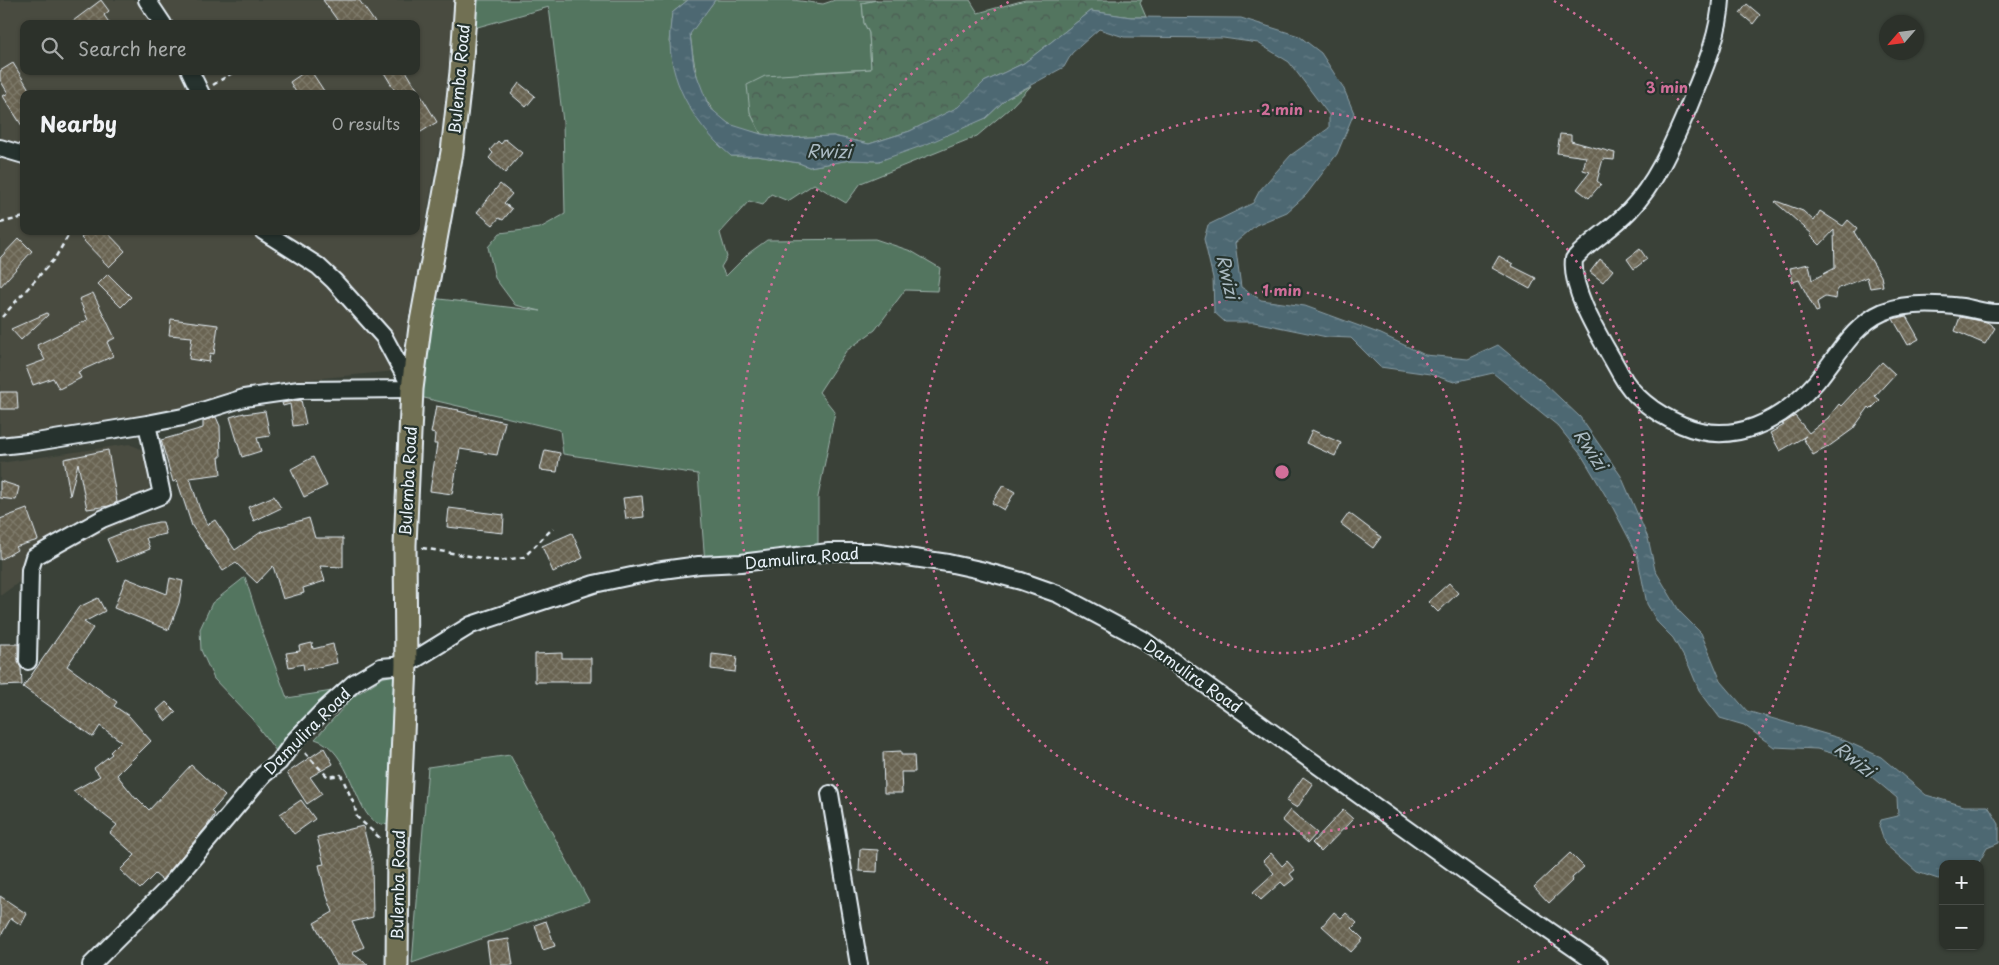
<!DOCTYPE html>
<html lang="en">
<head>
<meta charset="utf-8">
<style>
	body { margin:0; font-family:"Playpen Sans",sans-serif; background:#343932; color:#f1f3f6 }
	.controls { position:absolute; right:15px; bottom:15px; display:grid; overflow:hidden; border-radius:10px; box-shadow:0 1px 4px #0004 }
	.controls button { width:45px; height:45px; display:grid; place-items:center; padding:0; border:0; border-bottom:1px solid #484c47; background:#2c312a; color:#f1f3f6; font:25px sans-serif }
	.compass { position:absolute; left:1879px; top:15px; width:45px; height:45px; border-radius:50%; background:#2c312a; box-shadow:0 1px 4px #0004; rotate:242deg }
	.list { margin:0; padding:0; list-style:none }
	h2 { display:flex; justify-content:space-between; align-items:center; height:65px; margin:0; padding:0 20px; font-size:21px }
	h2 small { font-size:16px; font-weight:400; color:#a6a9a8 }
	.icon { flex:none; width:28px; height:28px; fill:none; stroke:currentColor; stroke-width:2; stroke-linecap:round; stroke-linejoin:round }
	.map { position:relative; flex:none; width:1999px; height:965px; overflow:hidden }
	.search { position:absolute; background:#2c312a; box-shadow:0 1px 4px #0004; left:20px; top:20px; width:400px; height:55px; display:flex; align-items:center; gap:12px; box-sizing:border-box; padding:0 18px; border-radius:10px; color:#a6a9a8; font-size:19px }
	.panel { position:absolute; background:#2c312a; box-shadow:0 1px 4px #0004; left:20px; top:90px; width:400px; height:145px; border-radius:10px }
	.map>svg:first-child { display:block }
</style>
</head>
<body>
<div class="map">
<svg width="1999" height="965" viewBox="0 0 1999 965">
	<defs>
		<pattern id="forest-crowns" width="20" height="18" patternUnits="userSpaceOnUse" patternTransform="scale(1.25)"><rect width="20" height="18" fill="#53755f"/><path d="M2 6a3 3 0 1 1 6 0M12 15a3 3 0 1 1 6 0" fill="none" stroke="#4c5c53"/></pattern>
		<pattern id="water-ripples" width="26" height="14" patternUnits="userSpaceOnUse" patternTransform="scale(1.25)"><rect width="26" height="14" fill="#4d6872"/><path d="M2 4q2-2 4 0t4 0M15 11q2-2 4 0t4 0" fill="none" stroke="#677e87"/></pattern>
		<pattern id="building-cross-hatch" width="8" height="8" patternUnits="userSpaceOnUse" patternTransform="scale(1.25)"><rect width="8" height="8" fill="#696351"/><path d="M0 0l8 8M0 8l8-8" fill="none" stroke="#7e7a6b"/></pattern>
	</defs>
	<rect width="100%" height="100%" fill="#3a4138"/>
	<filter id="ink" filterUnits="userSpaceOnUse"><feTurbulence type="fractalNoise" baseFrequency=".02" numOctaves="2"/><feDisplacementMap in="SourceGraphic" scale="10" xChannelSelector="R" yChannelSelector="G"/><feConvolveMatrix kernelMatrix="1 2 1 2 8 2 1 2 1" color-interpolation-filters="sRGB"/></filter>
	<g filter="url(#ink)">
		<path fill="#484b40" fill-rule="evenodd" d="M0,0H456L442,128L403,351L396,371L281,382L144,419L0,441ZM24,24H416V71H24ZM24,94H416V231H24Z
			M129,444L141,449L149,467V492L156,506L51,559L0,596V463Z"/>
		<path fill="#53755f" stroke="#9eb3ac" d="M477,0H688L672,13L669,42L731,156H757L799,163L809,167L850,160L879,161L986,118L1007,98L1031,86L1009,109L977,136L861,183L846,203L814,184L788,201L771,194L763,205L749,201L720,233L727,257L721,267L726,276L749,253L767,240L875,239L911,251L940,268L937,291L905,290L875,330L846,351L819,392L835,412L818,497V548L705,563L698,474L563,454L560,430L420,397L431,298L541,311L515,305L495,278L488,247L500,233L540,228L565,214L563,122L549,7L474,28Z
			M715,0H793L823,4L835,0H877L862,3L864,23L869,33L871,69L816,72L750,112L761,134C751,131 737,129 728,123C698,105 694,65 690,33Z
			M245,577L261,628L287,698L339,690L279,755L252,719L214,679L201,650L200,629L212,603Z
			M403,672L400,826C393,825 384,825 377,823C355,814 351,749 315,739L353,697L382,678Z
			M510,755L589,901L412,963L428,767Z"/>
		<path fill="url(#forest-crowns)" stroke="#9eb3ac" d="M877,0H970L978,13L1025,0H1142L1140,3L1146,17H1131L1091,11L1024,63L984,82L959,107L910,131L869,144L833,136L788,138L761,134L750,112L747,85L765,76L871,69L869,33L864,23L862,3Z"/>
		<path fill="url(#water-ripples)" stroke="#8b9fa8" d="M688,0H715L690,34L694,68L709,107L729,124L761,134L788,138L833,136L869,144L910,131L958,107L984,82L1024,63L1091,11L1131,17L1241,18L1299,36L1321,53L1343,87L1354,113L1337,154L1306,195L1287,212L1256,225L1235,243L1241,287L1261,300L1305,306L1381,334L1425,355L1468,359L1498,345L1544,383L1580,417L1621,476L1648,538L1655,570L1680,612L1701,633L1721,681L1747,711L1839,738L1881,757L1926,795L1964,806H1988L1999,824V843L1987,848L1978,864H1943V878L1938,879L1917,872L1885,844L1879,826L1881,820L1898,816L1897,798L1849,758L1817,749L1774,747L1744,725L1720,718L1699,690L1689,666L1673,638L1658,623L1647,604L1637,554L1613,508L1582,456L1558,426L1493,373L1454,382L1430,374L1380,367L1351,338L1327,337L1254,322H1225L1214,312L1213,278L1204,239L1208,225L1253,203L1260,190L1291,155L1329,128V115L1289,62L1258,43L1223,38L1124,37L1099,29L1072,53L1064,67L1007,98L986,118L927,144L879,161L850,160L809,167L799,163L757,156H731C698,128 671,87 670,43C669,33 671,23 672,13Z"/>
		<path fill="url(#building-cross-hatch)" stroke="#e8f1f8" d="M101,0L109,11L104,15L110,24H69Z
			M323,0H359L376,24H340Z
			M1747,4L1760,15L1753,24L1740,13Z
			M13,63L32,94H24V129L3,96L8,93L0,80V71Z
			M306,71H311L326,94H297L290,82Z
			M383,71H406L437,122L416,135V94H397Z
			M519,83L535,96L526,107L511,94Z
			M1560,134L1571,135V141L1615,153L1614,160L1603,159L1597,181L1601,184L1589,198L1577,189L1590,172L1583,170L1586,157L1557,153Z
			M505,139L522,153L505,173L489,158L493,153L490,150L498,141L501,144Z
			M500,184L512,194L504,203L512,209L503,220L499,218L493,225L477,212Z
			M1776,201L1803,211L1814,221L1820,211L1843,226L1848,220L1857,228L1854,232L1881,276L1883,286L1870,288L1867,277L1837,289L1836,299L1825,297L1817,302L1819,311L1816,312L1799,280L1793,282L1790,268L1809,264L1812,280L1835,268L1834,230L1820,245L1810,235L1812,234L1775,202Z
			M87,231H106L125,251L109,267L81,238Z
			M19,238L32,251L0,287V258Z
			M1640,249L1647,259L1634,269L1627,259Z
			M1499,256L1513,264L1512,266L1536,278L1530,289L1492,268Z
			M1600,259L1613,270L1603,282L1590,272Z
			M108,274L131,297L121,307L98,284Z
			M93,293L115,338L107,342L113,356L78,372L81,378L59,389L53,378L33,385L26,367L45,360L37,345L88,320L79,299Z
			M47,313L48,315L21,340L11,329Z
			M1906,316L1919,339L1908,345L1893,319Z
			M1960,317L1987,322L1995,328L1985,344L1955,331Z
			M171,319L218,325L214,354L210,353L209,362L189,359L192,337L169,335Z
			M1882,362L1895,374L1875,396L1880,400L1871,409L1869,407L1853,429L1828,447L1813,455L1803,438L1806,436L1780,451L1770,433L1784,425L1782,424L1795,416L1809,433L1828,418L1839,404L1841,406Z
			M0,392H17L18,409H0Z
			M301,400L306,424L293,426L290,404L283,406L282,403Z
			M436,406L459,410L458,411L505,422L497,455L460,449L452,494L430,491L437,444H434L435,434L431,433Z
			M265,411L270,436L257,438L261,451L242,457L230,417L244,413V414Z
			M216,417L220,426L221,457H219L221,474L190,478L199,507L207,525L215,520L235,550L261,532L309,518L315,538H343V567L320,566L325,581L303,588L304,593L283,599L273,566L257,583L236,563L223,571L192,526L177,480L173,482L161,440L203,428V421Z
			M1312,430L1341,443L1335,456L1306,443Z
			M108,450L117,502L109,506L87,509L78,463L70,496L64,459Z
			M545,450L560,453L557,472L540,470Z
			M313,457L327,486L304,497L291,469Z
			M0,481L19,487L16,500L0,498Z
			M1003,485L1015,492L1004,510L992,503Z
			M274,496L281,508L254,521L248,507Z
			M642,496L644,517L626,519L623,498Z
			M449,508L504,515L503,533L447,527Z
			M27,509L38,540L15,547L17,550L0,560V519Z
			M1349,513L1381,537L1373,548L1341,524Z
			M158,522H163L166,534L146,538L150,549L117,562L107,539L137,527Z
			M572,533L583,558L553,572L542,546Z
			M126,578L167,594L170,578L183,581L179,603L169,630L114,608Z
			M1449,583L1458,593L1438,612L1428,602Z
			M98,598L105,611L84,622L93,628L67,666L117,702L114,706L129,716L151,741L117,775L136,799L137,798L149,810L191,765L225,796L212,811L215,814L207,826L162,880L155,874L140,889L120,870L135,855L110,833L117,825L73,791L100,776L94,768L112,754L110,752L121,741L100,726L93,737L23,687L79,607Z
			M312,643L313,649L333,644L337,663L304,670L303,664L289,667L286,653L300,651L299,646Z
			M0,644H18V661L21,668L22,685L0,686Z
			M562,653V658H591V682H535V654Z
			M712,654L737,657L735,672L711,669Z
			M166,702L176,712L166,721L157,710Z
			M324,748L333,764L310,777L322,794L307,804L287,773Z
			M901,751V755H914L915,772H901L902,793H884L883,752Z
			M1303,777L1313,784L1297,808L1286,801Z
			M301,800L315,819L294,834L280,814Z
			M1290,810L1317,833L1308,843L1282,820Z
			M1343,810L1353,819L1321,852L1312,843Z
			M363,826L372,862L373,917L352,922L364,947L352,953L368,965H337L314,923L333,912L325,891L319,865L324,864L317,837Z
			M860,849L878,850L877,872L859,871Z
			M1271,853L1282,866L1287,861L1295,870L1290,874L1294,879L1285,886L1281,882L1261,900L1253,892L1274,873L1263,861Z
			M1570,853L1584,867L1572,878L1573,880L1549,903L1534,887Z
			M0,896L27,914L21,925L11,918L0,937Z
			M1334,912L1341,918L1346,913L1357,923L1352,928L1363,939L1351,952L1322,926Z
			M546,921L555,946L543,950L535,925Z
			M509,939L513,965H490L487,942Z"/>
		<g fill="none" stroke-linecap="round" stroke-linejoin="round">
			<g stroke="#e8f1f8" stroke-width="20">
				<path id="minor" d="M147,0L163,24
					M1721,0C1719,38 1703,71 1689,106C1673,143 1657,182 1629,211C1612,229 1590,241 1574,259C1570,293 1604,343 1620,373C1634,399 1656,414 1682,425C1733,447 1782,421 1816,382C1837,357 1853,325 1883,312C1906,302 1938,304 1962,307C1975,309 1986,314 1999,313
					M190,71L201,94
					M0,148L24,155
					M0,446L36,442L147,424L183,417L244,398L299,390L412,389L384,337L334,281L318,266L263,231
					M28,661L30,570L34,557L102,519L162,495L147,424
					M830,794L859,965
					M91,965L167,889L263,775L279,762L295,740L323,711L354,683L381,667L406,665L471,625L594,584L655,571L699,565L741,563L829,552H873L948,563L980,570L1021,581L1058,594L1142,639L1519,910L1599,965"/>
			</g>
			<g stroke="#e8f1f8" stroke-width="25">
				<path id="major" d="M397,965L398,849L406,665L405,545L412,389L420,327L452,152L461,72L466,0"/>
			</g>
			<path stroke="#e8f1f8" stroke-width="2.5" stroke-dasharray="5 4" stroke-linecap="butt" d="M213,85L235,71
				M0,223L24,217
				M2,317L55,258L71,231
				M422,548L499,561L524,557L553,528
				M305,753L328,777L341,775L354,804L357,817L381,839"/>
			<use href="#minor" stroke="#26332d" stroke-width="16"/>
			<use href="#major" stroke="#716f52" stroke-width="21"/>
		</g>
	</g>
	<g fill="none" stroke="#d16f9a" stroke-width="2.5" stroke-dasharray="2.5 5">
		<circle cx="1282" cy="472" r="181"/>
		<circle cx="1282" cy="472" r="362"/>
		<path d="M1048 963A544 544 0 0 1 1010 1M1554 1A544 544 0 0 1 1516 963"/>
	</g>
	<g text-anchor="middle" stroke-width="4.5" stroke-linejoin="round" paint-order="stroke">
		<g font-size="16" fill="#e8f1f8" stroke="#26332d">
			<text transform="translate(459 79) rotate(-85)" y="6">Bulemba Road</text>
			<text transform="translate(408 481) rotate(-87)" y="6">Bulemba Road</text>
			<text transform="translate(802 558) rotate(-5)" y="6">Damulira Road</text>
			<text transform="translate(1193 676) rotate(35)" y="6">Damulira Road</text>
			<text transform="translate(307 731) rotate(-45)" y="6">Damulira Road</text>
			<text transform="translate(398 885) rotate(-89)" y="6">Bulemba Road</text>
		</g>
		<g font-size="18" font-style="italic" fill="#aabac2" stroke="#26332d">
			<text transform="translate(829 152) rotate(1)" y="6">Rwizi</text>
			<text transform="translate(1227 277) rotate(77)" y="6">Rwizi</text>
			<text transform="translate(1590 450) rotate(57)" y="6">Rwizi</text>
			<text transform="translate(1854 760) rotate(38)" y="6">Rwizi</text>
		</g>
	</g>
	<circle cx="1282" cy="472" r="8" fill="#d16f9a" stroke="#26332d" stroke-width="2.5"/>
	<g font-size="15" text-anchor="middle" font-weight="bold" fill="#d16f9a" stroke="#26332d" stroke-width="4.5" stroke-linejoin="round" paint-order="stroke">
		<text x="1667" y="93">3 min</text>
		<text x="1282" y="115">2 min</text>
		<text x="1282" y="296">1 min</text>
	</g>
</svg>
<div class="controls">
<button>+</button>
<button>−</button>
</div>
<svg class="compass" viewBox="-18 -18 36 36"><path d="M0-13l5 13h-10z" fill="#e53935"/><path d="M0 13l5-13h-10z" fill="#a6a9a8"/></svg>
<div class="search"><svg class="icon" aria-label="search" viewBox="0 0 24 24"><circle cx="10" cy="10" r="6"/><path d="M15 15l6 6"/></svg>Search here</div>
<section class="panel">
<h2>Nearby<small>0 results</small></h2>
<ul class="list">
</ul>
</section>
</div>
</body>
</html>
